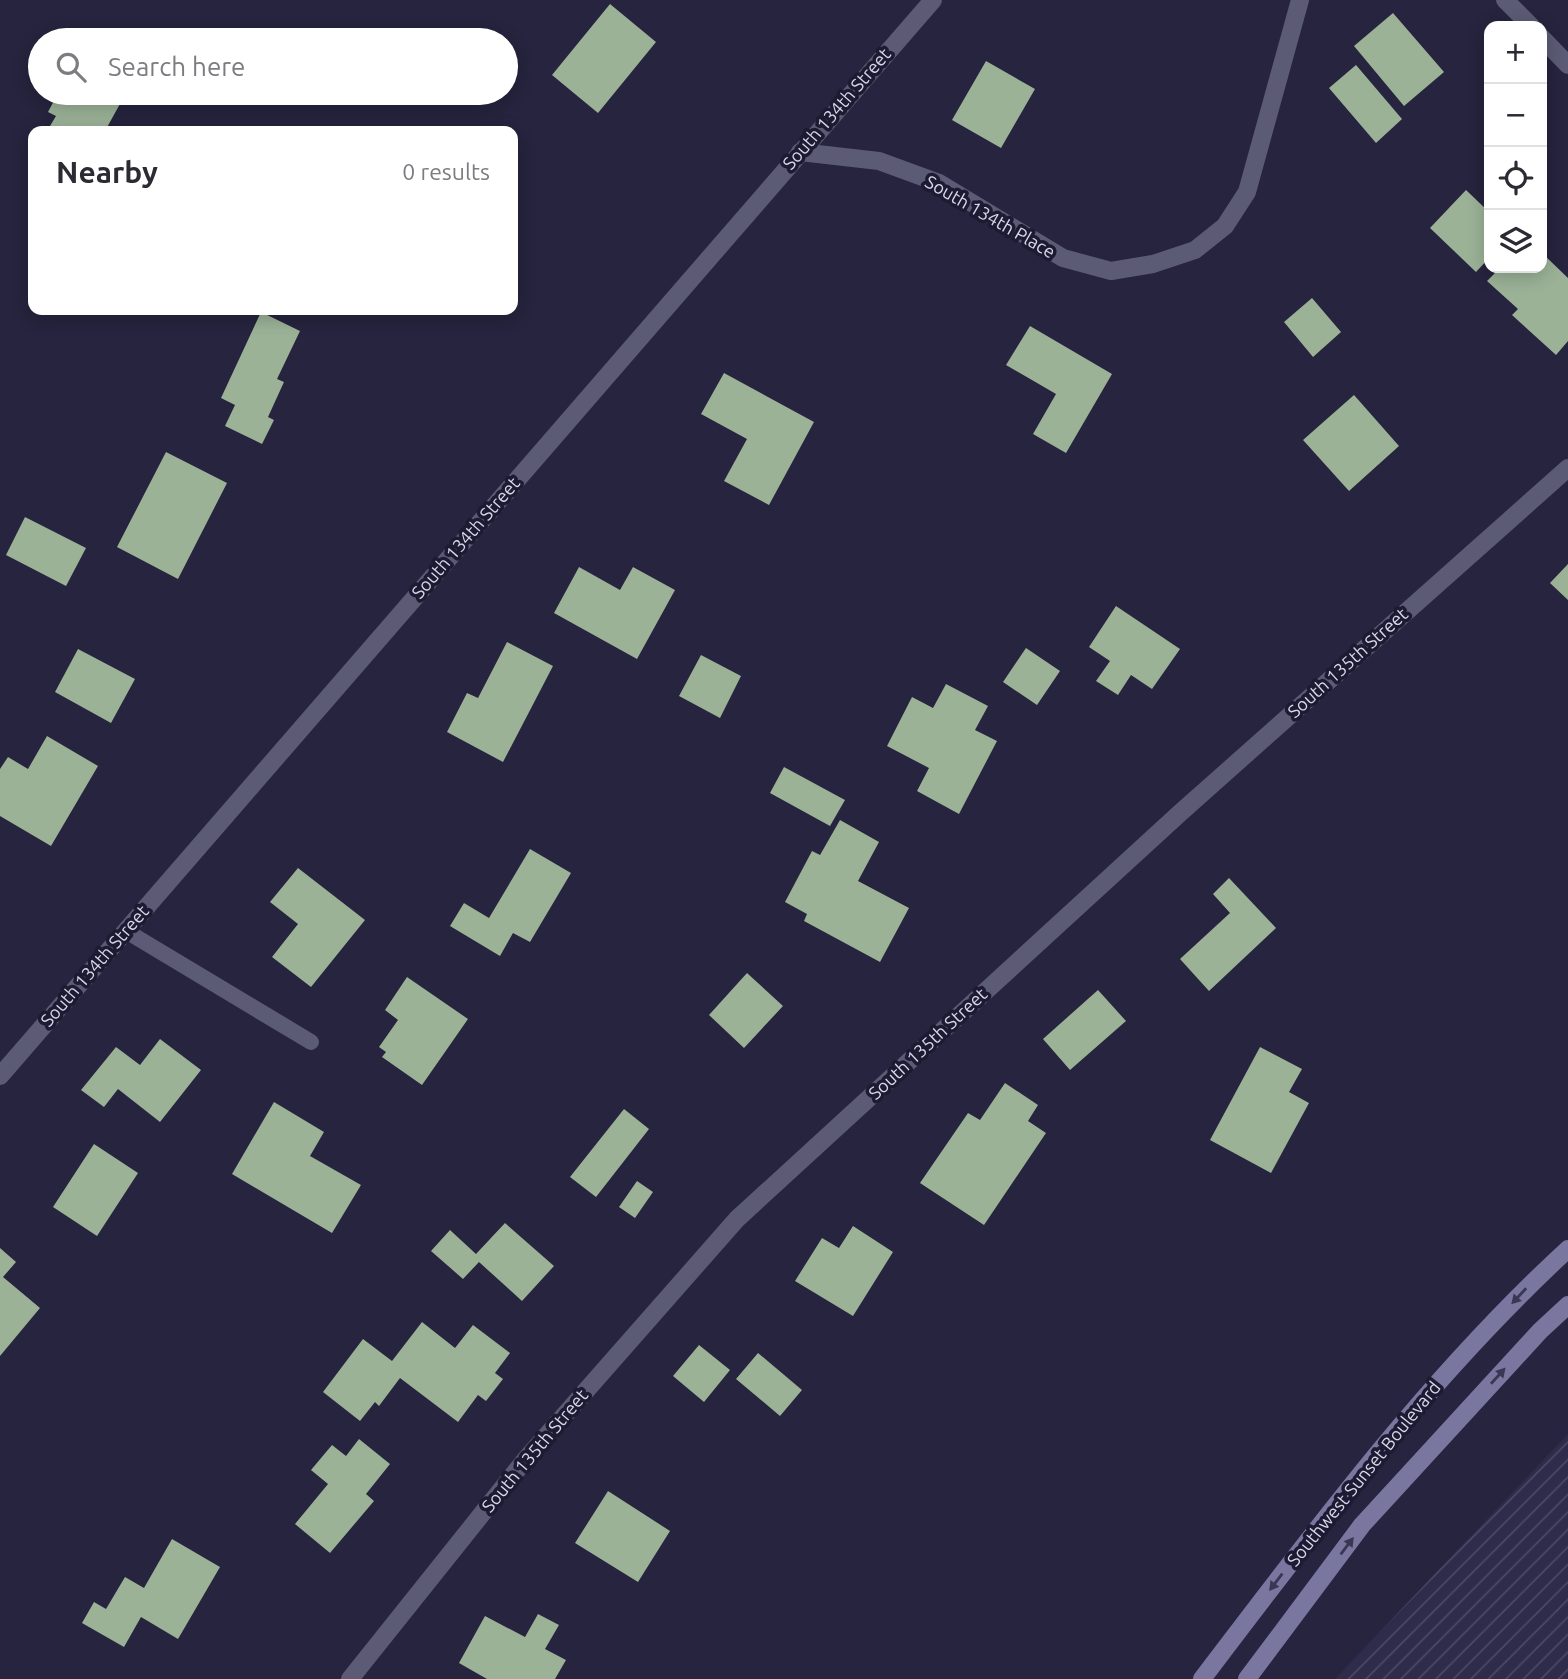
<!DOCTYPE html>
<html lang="en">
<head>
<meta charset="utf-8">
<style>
	body { margin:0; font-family:Ubuntu,sans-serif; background:#f7f7f7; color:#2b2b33 }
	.controls { position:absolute; right:21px; top:21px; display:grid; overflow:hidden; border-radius:14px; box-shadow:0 4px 18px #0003 }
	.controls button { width:63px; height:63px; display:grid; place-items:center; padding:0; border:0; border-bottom:2px solid #e1e1e2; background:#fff; color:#2b2b33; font:35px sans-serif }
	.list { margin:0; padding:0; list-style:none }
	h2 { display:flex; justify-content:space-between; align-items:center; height:91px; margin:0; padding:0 28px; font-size:30px }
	h2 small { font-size:23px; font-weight:400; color:#7c7c81 }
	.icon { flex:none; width:38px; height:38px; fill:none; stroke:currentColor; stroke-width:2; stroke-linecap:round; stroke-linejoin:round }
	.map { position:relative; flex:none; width:1568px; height:1679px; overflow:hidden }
	.search { position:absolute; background:#fff; box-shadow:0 4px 18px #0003; left:28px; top:28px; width:490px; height:77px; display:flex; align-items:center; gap:18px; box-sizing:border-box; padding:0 24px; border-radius:38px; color:#7c7c81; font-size:26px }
	.panel { position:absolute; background:#fff; box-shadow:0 4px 18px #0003; left:28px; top:126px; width:490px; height:189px; border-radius:14px }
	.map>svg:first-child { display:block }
</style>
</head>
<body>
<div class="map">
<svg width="1568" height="1679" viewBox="0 0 1568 1679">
	<defs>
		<pattern id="industrial-furrows" width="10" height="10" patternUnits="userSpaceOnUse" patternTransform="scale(1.75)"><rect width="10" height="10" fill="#2e2b4b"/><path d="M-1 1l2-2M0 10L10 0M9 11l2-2" fill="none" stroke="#4c4965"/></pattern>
	</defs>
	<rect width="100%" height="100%" fill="#26243e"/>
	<path fill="url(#industrial-furrows)" d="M1568,1434V1679H1335Z"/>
	<path fill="#9bb297" d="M610,4L656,42L598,113L552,75Z
		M1393,13L1444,72L1404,106L1354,46Z
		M986,61L1035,89L1001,148L952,120Z
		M1356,65L1402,119L1376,143L1329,88Z
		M58,93H126L105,131H47L56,116L48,112Z
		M1466,190L1489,212V258L1476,272L1430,228Z
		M1542,253L1568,278V341L1556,355L1512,315L1518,309L1487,281L1500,268H1542Z
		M1312,298L1341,332L1313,357L1284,322Z
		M261,312L300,331L277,379L284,382L268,417L274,420L262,444L225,426L235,405L221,398Z
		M1030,326L1112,374L1066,453L1033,434L1056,394L1006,365Z
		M724,373L814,422L769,505L724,481L747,439L701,414Z
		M1354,395L1399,446L1349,491L1303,440Z
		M166,452L227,483L178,579L117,547Z
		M25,517L86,548L66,586L6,555Z
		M1568,564V600L1550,583Z
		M579,567L620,590L633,567L675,590L637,659L554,613Z
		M1116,606L1180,649L1152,689L1131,675L1118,695L1096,681L1110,661L1089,647Z
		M507,642L553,666L503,762L447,732L467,693L478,698Z
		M1026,648L1060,671L1037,705L1003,682Z
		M78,649L135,679L111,723L55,692Z
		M701,655L741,676L720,718L679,696Z
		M946,684L988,706L975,730L997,741L959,814L917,791L929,768L887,746L912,697L933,708Z
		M47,736L98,766L51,846L0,816V769L8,757L28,769Z
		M784,767L845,800L830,826L770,793Z
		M840,820L879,842L858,881L909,908L880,962L804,921L807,914L785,902L812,851L820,855Z
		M530,849L571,873L530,942L513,933L500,956L450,926L464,903L489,918Z
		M298,868L365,920L311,987L272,957L298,924L270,902Z
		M1229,878L1276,928L1209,991L1180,959L1230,913L1213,894Z
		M747,973L783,1006L744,1048L709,1015Z
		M407,977L468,1019L422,1085L382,1057L386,1052L379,1047L398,1020L385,1010Z
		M1098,990L1126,1021L1070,1070L1043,1039Z
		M160,1039L201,1070L160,1122L118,1089L104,1107L81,1090L116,1047L140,1065Z
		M1260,1047L1302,1069L1289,1092L1309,1103L1271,1173L1210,1140Z
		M1005,1083L1038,1105L1028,1121L1046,1133L984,1225L920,1183L968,1113L980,1120Z
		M274,1102L324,1132L310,1156L361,1185L332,1233L232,1174Z
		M624,1109L649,1129L596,1197L570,1177Z
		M94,1144L138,1173L97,1236L53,1207Z
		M637,1181L653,1192L635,1218L619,1207Z
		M505,1223L554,1266L522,1301L479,1262L463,1279L431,1251L450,1230L476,1254Z
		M853,1226L893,1252L853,1316L795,1281L822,1238L839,1248Z
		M0,1248L16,1262L3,1277L40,1308L0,1356Z
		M422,1322L455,1348L473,1325L510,1353L495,1373L503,1379L486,1401L478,1395L458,1422L400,1378L379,1406L375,1402L360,1421L323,1392L363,1339L392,1361Z
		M699,1345L730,1370L704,1402L673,1376Z
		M758,1353L802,1390L780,1416L736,1379Z
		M359,1439L390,1464L366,1494L374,1501L330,1553L295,1524L328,1484L311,1470L332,1445L346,1456Z
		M608,1491L670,1531L638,1582L575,1543Z
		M172,1539L220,1567L178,1639L141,1617L124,1647L82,1623L94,1602L106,1609L125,1577L144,1588Z
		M538,1614L559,1625L545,1649L566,1660L555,1679H487L459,1663L485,1616L525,1637Z"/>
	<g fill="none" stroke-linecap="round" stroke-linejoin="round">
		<path stroke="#5c5b75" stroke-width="16" d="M126,931L311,1042"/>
		<path stroke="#5c5b75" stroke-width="18" d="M1505,0L1531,26
			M1542,38L1568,65
			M800,152L879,161L939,183L1063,258L1111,271L1153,264L1195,250L1225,226L1247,192L1300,0
			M0,1076L933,0
			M350,1679L525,1460L737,1219L1180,813L1568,468"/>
		<path stroke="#7977a0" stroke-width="18" d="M1202,1679C1316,1529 1429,1377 1568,1249
			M1247,1679L1362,1525L1540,1331L1568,1305"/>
	</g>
	<defs><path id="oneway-solid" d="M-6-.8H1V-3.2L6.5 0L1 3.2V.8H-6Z" transform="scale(1.75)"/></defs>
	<g fill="#393754">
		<use href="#oneway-solid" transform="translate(1519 1296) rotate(133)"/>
		<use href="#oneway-solid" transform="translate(1498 1376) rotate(-48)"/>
		<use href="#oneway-solid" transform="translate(1347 1546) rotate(-53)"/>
		<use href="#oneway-solid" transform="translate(1276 1582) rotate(127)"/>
	</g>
	<g text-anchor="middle" stroke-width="7" stroke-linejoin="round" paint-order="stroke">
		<g font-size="18" fill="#d9d8e9" stroke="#1d1b33">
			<text transform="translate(837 109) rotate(-49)" y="6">South 134th Street</text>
			<text transform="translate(990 217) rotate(30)" y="6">South 134th Place</text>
			<text transform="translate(466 538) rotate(-49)" y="6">South 134th Street</text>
			<text transform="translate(1348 663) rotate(-42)" y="6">South 135th Street</text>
			<text transform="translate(95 966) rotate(-49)" y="6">South 134th Street</text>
			<text transform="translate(928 1044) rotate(-43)" y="6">South 135th Street</text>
			<text transform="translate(535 1451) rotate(-50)" y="6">South 135th Street</text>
			<text transform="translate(1364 1474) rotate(-51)" y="6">Southwest Sunset Boulevard</text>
		</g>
	</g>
</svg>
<div class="controls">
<button>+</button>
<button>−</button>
<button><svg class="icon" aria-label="locate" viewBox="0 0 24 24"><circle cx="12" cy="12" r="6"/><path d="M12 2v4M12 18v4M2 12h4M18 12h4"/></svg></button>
<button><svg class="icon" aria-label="layers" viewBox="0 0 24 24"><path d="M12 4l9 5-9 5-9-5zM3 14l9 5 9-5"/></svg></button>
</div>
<div class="search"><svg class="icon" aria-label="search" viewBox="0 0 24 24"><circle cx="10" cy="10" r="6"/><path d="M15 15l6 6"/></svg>Search here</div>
<section class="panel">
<h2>Nearby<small>0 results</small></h2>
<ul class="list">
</ul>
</section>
</div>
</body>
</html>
